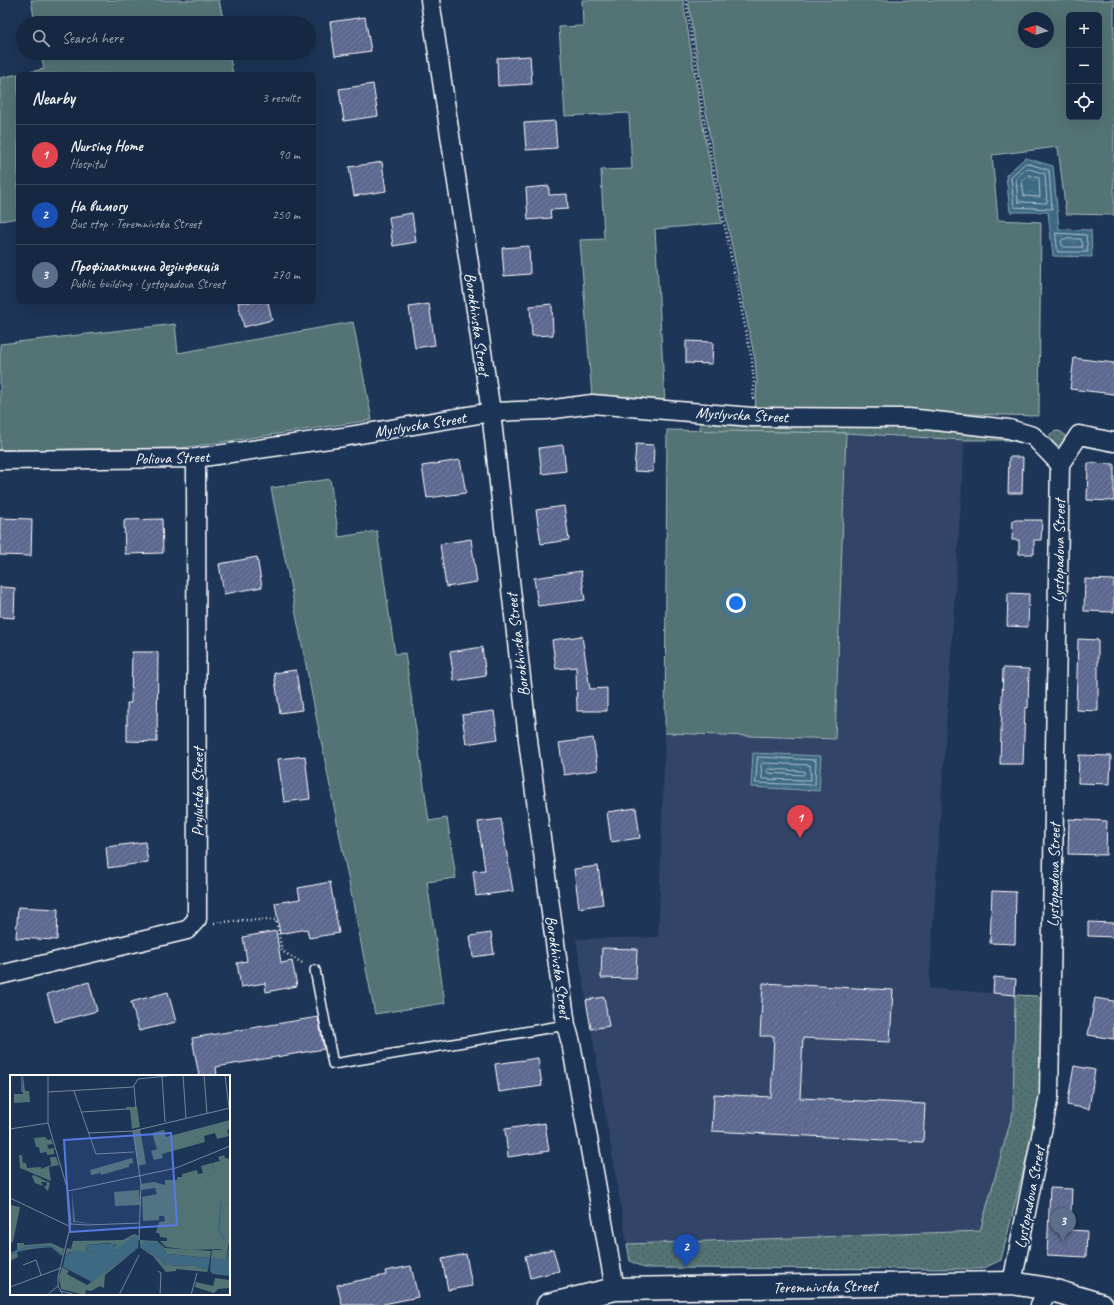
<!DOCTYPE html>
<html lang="en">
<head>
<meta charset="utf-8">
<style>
	body { margin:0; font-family:Caveat,sans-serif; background:#23344c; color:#f1f3f6 }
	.controls { position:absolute; right:12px; top:12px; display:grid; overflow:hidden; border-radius:6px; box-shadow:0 4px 16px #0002 }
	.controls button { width:36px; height:36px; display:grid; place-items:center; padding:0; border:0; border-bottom:1px solid #35445a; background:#162841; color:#f1f3f6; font:20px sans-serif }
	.compass { position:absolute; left:1018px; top:12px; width:36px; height:36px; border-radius:50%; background:#162841; box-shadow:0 4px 16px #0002; rotate:274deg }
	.you { position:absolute; left:736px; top:603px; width:14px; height:14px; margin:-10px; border:3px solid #fff; border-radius:50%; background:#1a73e8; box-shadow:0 0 0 6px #1a73e833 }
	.badge { display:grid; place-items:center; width:26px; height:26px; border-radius:50%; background:#ff9aa2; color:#fff; font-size:13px; font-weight:700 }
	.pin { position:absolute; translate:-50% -33px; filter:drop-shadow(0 1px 2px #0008) }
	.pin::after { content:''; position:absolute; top:21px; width:14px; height:12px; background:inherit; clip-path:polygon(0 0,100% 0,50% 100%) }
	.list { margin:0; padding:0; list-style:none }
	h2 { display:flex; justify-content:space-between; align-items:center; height:52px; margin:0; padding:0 16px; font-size:17px }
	h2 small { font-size:13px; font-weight:400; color:#9ea6b1 }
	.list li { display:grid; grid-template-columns:26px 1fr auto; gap:12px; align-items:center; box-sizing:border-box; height:60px; padding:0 16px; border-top:1px solid #35445a }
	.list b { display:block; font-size:15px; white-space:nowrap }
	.list p { margin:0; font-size:13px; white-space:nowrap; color:#9ea6b1 }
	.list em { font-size:13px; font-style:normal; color:#9ea6b1 }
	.icon { flex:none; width:22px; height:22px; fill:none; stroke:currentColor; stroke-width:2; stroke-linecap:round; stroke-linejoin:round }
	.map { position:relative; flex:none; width:1114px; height:1305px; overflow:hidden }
	.search { position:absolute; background:#162841; box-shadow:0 4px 16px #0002; left:16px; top:16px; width:300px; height:44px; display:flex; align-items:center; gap:10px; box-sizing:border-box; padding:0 14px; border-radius:22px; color:#9ea6b1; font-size:15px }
	.panel { position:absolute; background:#162841; box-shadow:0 4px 16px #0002; left:16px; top:72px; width:300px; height:232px; border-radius:6px }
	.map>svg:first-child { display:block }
</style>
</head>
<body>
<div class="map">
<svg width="1114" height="1305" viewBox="0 0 1114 1305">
	<defs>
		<pattern id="grass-dots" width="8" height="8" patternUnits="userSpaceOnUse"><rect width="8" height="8" fill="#527374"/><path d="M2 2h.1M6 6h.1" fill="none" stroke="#4e5c5c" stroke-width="1.8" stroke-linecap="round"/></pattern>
		<pattern id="water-ripples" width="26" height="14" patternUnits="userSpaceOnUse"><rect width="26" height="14" fill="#3d6982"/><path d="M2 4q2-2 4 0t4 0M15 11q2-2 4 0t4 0" fill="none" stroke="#5a8095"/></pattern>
		<pattern id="building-hatch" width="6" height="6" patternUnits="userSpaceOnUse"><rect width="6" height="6" fill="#5b678f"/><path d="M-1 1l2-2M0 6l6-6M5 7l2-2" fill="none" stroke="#747ea0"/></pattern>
	</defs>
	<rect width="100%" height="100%" fill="#1d3557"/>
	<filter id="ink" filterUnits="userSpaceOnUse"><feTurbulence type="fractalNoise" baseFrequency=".025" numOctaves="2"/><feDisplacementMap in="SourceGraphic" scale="8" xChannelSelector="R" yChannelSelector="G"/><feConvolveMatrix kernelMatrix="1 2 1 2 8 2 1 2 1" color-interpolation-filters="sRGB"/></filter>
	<g filter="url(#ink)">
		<path fill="#304468" d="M846,433L965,440L929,988L1015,995L1013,1112L981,1231L627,1244L576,939L658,937L665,733L835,739Z"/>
		<path fill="url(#grass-dots)" stroke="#a8b9ba" d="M700,419L866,422L1008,436L1025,444L1008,440H965L846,433L700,431Z
			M1048 440a9 9 0 1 1 18 0a9 9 0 1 1-18 0Z
			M1015,995L1037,996L1045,1003L1040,1104L1001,1260L982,1269L644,1268L630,1261L627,1244L980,1231L1013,1112Z"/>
		<path fill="#527374" stroke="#a8b9ba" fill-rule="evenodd" d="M31,0H219L224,23H35Z
			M582,0H683L705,139L722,223L655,229L665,404L592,398L580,240L604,239L601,170L632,169L629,113L565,116L559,27L583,26Z
			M688,0H1114V215L1066,214L1058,147L992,155L998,220L1041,222L1039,416L755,408L757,382L755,360L710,138ZM1069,15H1099V117H1069ZM1024,18H1048V42H1024Z
			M41,53H229L233,74H20L44,69Z
			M18,74V218L0,221V78Z
			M353,322L372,420L182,448L0,450V344L175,324L178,353Z
			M667,430L846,433L835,739L665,733Z
			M330,479L339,537L377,531L395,654L405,653L429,821L447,818L456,878L427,882L445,1003L375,1014L271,488Z"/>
		<path fill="url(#water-ripples)" stroke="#8ba5b4" d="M1025,158L1053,166L1059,229L1091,230L1092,257L1053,256L1048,212H1010L1006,175Z
			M753,753L821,756L819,791L751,787Z"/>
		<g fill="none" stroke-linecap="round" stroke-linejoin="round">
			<path stroke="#b1c3cd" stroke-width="1" d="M1026,163L1049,170L1052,209L1014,207L1011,177Z
				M1027,168L1045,174L1047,203L1018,202L1016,179Z
				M1029,175L1039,178L1040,197L1024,196L1022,181Z
				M1056,233L1086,235L1088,252H1058Z
				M1063,239H1081L1083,247H1063L1061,241Z
				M758,757L816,760L815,785L756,783Z
				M763,763L810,765L811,780L762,779L761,765Z
				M769,769L803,771L805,773L803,775L768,773L767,771Z"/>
		</g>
		<path fill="url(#building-hatch)" stroke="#fff" d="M365,17L371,51L335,56L330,22Z
			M530,56L532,84L498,86L497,58Z
			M373,84L378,116L344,121L339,89Z
			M555,121L557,148L526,150L524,123Z
			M382,162L386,191L354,196L349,167Z
			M549,186V195L567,194L568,209L550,210L551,218L528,220L526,188Z
			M412,213L416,242L393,246L389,217Z
			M529,246L530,274L504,276L502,248Z
			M238,302H268L272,320L244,327Z
			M429,304L435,345L415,348L409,307Z
			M552,304L553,335L532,336L530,306Z
			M686,341L713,342L712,364L686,363Z
			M1074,358L1114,363V394L1070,389Z
			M636,444L654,445L653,472L634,471Z
			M563,445L566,471L542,474L539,448Z
			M1009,457H1023L1022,493H1008Z
			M460,460L466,493L427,498L422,466Z
			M1088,463L1114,464V501L1087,500Z
			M564,506L569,540L541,544L536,510Z
			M0,518L32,519L31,556L0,555Z
			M162,519L163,553L125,554L124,520Z
			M1013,520H1042L1041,540H1034V554H1019V540H1012Z
			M471,539L477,582L446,587L440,544Z
			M257,557L262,587L224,594L219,564Z
			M581,571L585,600L538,606L534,578Z
			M1085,579L1114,580V612L1084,611Z
			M0,587L15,588L14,618L0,617Z
			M1008,593L1029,594L1028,627L1007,626Z
			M582,636L590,689L607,688V711H577L576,667L556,669L552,640Z
			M1078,639L1098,640V711L1076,710Z
			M482,647L486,676L454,681L450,652Z
			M132,652H158L157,742L127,741V703H131Z
			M1003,668L1029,669L1028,708H1025L1023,764H1000Z
			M296,670L302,710L280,713L274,673Z
			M494,711L498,739L466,744L462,715Z
			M593,738L598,770L564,775L559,743Z
			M1079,755L1111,756L1110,784L1078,783Z
			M305,756L310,799L284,802L278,759Z
			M636,808L640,838L611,842L607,812Z
			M501,819L513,891L476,896L473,871L485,870L478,822Z
			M1069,819L1107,821L1106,855L1068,854Z
			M145,842L148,862L108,868L106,847Z
			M598,866L603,904L579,908L574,869Z
			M330,882L339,933L309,938L307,929L280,934L275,903L300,899L298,888Z
			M992,891L1016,892L1015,944L990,943Z
			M18,907L58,909L57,940L16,938Z
			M1088,922L1114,923V937L1088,936Z
			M276,931L281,963L292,961L297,986L266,992L265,983L241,987L237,963L247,961L243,937Z
			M491,933L494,954L473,957L470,936Z
			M602,948L637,949L636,979L601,978Z
			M994,977L1016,979L1015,995L993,993Z
			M89,982L97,1011L55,1022L47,994Z
			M763,983L893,990L890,1042L803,1038L800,1098L925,1104L923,1142L712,1131L714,1094L771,1097L774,1036H760Z
			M168,992L176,1022L139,1031L131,1002Z
			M604,997L609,1026L591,1029L586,1000Z
			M1095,998L1114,1001V1039L1088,1035Z
			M318,1017L324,1049L216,1067L217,1076H199L192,1038Z
			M538,1058L542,1086L499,1092L495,1064Z
			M1074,1066L1095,1070L1089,1109L1067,1105Z
			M545,1123L549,1151L508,1157L505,1129Z
			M1050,1188L1072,1189L1070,1230L1087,1231L1086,1257L1047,1255Z
			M553,1249L559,1271L530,1278L525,1256Z
			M466,1254L472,1286L448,1290L442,1259Z
			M411,1266L418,1297L379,1305H342L337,1285L386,1275L385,1271Z"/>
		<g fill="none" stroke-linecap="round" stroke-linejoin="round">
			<g stroke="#fff" stroke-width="12">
				<path id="service" d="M315,970L333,1064L566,1025"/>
			</g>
			<g stroke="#fff" stroke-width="21">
				<path id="minor" d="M430,0L491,412L529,748L566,1025L571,1043L615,1289
					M0,460L196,458L343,437L491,412L547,410L592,404L752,417L908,418L1009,429L1033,436L1060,464L1079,435L1114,442
					M0,975L187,930L197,919L196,458
					M1012,1283L1049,1096L1060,464
					M1040,1305L1049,1289"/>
			</g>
			<g stroke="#fff" stroke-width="25">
				<path id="tertiary" d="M548,1305L615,1289L1012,1283L1049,1289L1102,1305"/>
			</g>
			<path stroke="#fff" stroke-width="2.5" stroke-dasharray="1 3" stroke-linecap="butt" d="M686,0L707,138L752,361L754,382L753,399
				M214,923L245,920H276L282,951L304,964"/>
			<use href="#service" stroke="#1d3557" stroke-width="9"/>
			<use href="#minor" stroke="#1d3557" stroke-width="18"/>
			<use href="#tertiary" stroke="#1d3557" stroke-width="22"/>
		</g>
	</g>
	<g text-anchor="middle" stroke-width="3.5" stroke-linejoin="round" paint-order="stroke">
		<g font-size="16" fill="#fff" stroke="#1d3557">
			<text transform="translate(478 324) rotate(82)" y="6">Borokhivska Street</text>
			<text transform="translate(742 414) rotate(3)" y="6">Myslyvska Street</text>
			<text transform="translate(420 424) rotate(-9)" y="6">Myslyvska Street</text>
			<text transform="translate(172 457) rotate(-2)" y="6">Poliova Street</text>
			<text transform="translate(1058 551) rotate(-89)" y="6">Lystopadova Street</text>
			<text transform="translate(517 645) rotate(-97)" y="6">Borokhivska Street</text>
			<text transform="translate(197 792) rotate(-90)" y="6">Prylutska Street</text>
			<text transform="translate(1053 875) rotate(-89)" y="6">Lystopadova Street</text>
			<text transform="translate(559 967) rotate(82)" y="6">Borokhivska Street</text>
			<text transform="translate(1029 1197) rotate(-79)" y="6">Lystopadova Street</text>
			<text transform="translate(825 1286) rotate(-1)" y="6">Teremnivska Street</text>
		</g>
	</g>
	<g transform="translate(10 1075)">
		<rect width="220" height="220" fill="#1d3557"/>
		<path d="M13,0L15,16H19L20,27L4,28V19H13ZM116,32H127L130,52L122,54L120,35H117ZM35,62L37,77L30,78L29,72H26L24,63ZM214,80L215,83L220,84V126L214,131L213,143L216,161H220L216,185L201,183L202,175H211L212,166L207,156L197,106V101L205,97L202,88L210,86L208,82ZM24,100L40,108L38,116L34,112L37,110L36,107H31L33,111L25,108L22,101ZM62,117L65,146L85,149L63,147ZM124,159L129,161L103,176L102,173L107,170L99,168L76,170L75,175L86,178L60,177L55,181L57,173L61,174L63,166L113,165ZM130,165L147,166L155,173L201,176L200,183L157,179L149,168L130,170ZM7,168H14V170L41,168L54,174L52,181L41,172L21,174L7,177L8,182L0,186V180L7,177ZM129,172L142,178L156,190L185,191L198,195L197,197L166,194V196L156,197L143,181ZM128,173L95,200L94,213L90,211L81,216L76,215L75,220L51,214L49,202L52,192L59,196L57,199L77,210Z" fill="#527374"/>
		<path d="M35,62L38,65L41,64L43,69L37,70L39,74L44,73V79L37,80ZM9,80H12L13,88H16L17,93L31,92V94L41,90L40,82H46L49,90L39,92L41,106L10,93ZM49.5 206a5.5 5.5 0 1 1 11 0a5.5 5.5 0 1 1-11 0ZM205,203L220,205V213L208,214L204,218L185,212L186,207L203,211ZM72,210L75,212L73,220L66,214L57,215Z" fill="#527374"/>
		<path d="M220,45V54L217,55L219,61L207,64L205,58L194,61L195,67L152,79L153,83L144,85L141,76L147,74L142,58L154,55L156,62ZM130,54L136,89L128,91L123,56ZM122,83L123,88L119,89V92L91,100V98L81,100L80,95ZM202,88L205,97L197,101V106L202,124L209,132L207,156L216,168L214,174L180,175L156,172L150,166H157V163L150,162L149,158H146L149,147L155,146L154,141H149V145L133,146L132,122L147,119L145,113L131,115V109L144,107L155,110V105H167V102H172V99L187,95L188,99L193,98L191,91ZM129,115L130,130L105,131L104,117ZM220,126V161H216L211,156L212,144L214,131ZM0,130L10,132L3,167L0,168Z" fill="#527374"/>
		<path d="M124,161H129L128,173L82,207L53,192L55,181L65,175L87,178L75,175L76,170L108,168L102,173L103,176ZM135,166L149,168L157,179L200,183L198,195L185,191L156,190L142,178L129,172ZM220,169V201L203,199L200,196L201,183L216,185Z" fill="#3d6982"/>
		<path fill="none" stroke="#3d6982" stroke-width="2" d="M211,126L209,155L215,166M0,179L17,172L41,171L52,179"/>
		<path fill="none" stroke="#77869a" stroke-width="1" d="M12,0V17M38,0V48L58,116L61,149L48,202V211L53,220M173,0L176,43M194,0L197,38M215,0L219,33M152,1L155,47M124,11L126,34M64,16L86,79L124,77M38,17L123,12L128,4L166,0M72,37L117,34M0,54L38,48M123,56L131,109L129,165M79,58L123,56L220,33M58,116L166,93L220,71M0,123L61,152M61,149L77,150L129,148M13,190L26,185L31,200M148,196L151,198L150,220M0,212L51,193M51,216L66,220M37,220L48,211M109,220L129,180M181,220L187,198"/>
		<path fill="#567ae2" fill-opacity="0.15" stroke="#567ae2" stroke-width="2" d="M161,58L167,150L60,157L54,65Z"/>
		<rect width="220" height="220" fill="none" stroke="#fff" stroke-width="2"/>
	</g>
</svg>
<div class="controls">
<button>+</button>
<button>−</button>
<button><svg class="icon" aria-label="locate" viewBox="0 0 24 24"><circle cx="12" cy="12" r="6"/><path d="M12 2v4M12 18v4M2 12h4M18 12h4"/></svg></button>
</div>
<svg class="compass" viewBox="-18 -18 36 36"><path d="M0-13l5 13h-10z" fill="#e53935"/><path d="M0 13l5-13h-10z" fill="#9ea6b1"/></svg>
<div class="you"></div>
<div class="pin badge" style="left:800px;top:838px;background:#e0444e">1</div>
<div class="pin badge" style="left:686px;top:1267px;background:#1a4fb4">2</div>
<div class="pin badge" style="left:1063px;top:1241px;background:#5c6f8a">3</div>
<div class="search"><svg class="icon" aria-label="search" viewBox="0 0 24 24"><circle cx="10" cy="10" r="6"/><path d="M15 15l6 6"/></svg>Search here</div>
<section class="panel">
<h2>Nearby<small>3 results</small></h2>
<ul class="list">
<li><span class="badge" style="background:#e0444e">1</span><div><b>Nursing Home</b><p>Hospital</p></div><em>90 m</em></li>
<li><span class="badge" style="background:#1a4fb4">2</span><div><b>На вимогу</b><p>Bus stop · Teremnivska Street</p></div><em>250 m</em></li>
<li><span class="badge" style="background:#5c6f8a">3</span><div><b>Профілактична дезінфекція</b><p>Public building · Lystopadova Street</p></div><em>270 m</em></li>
</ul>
</section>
</div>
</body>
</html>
